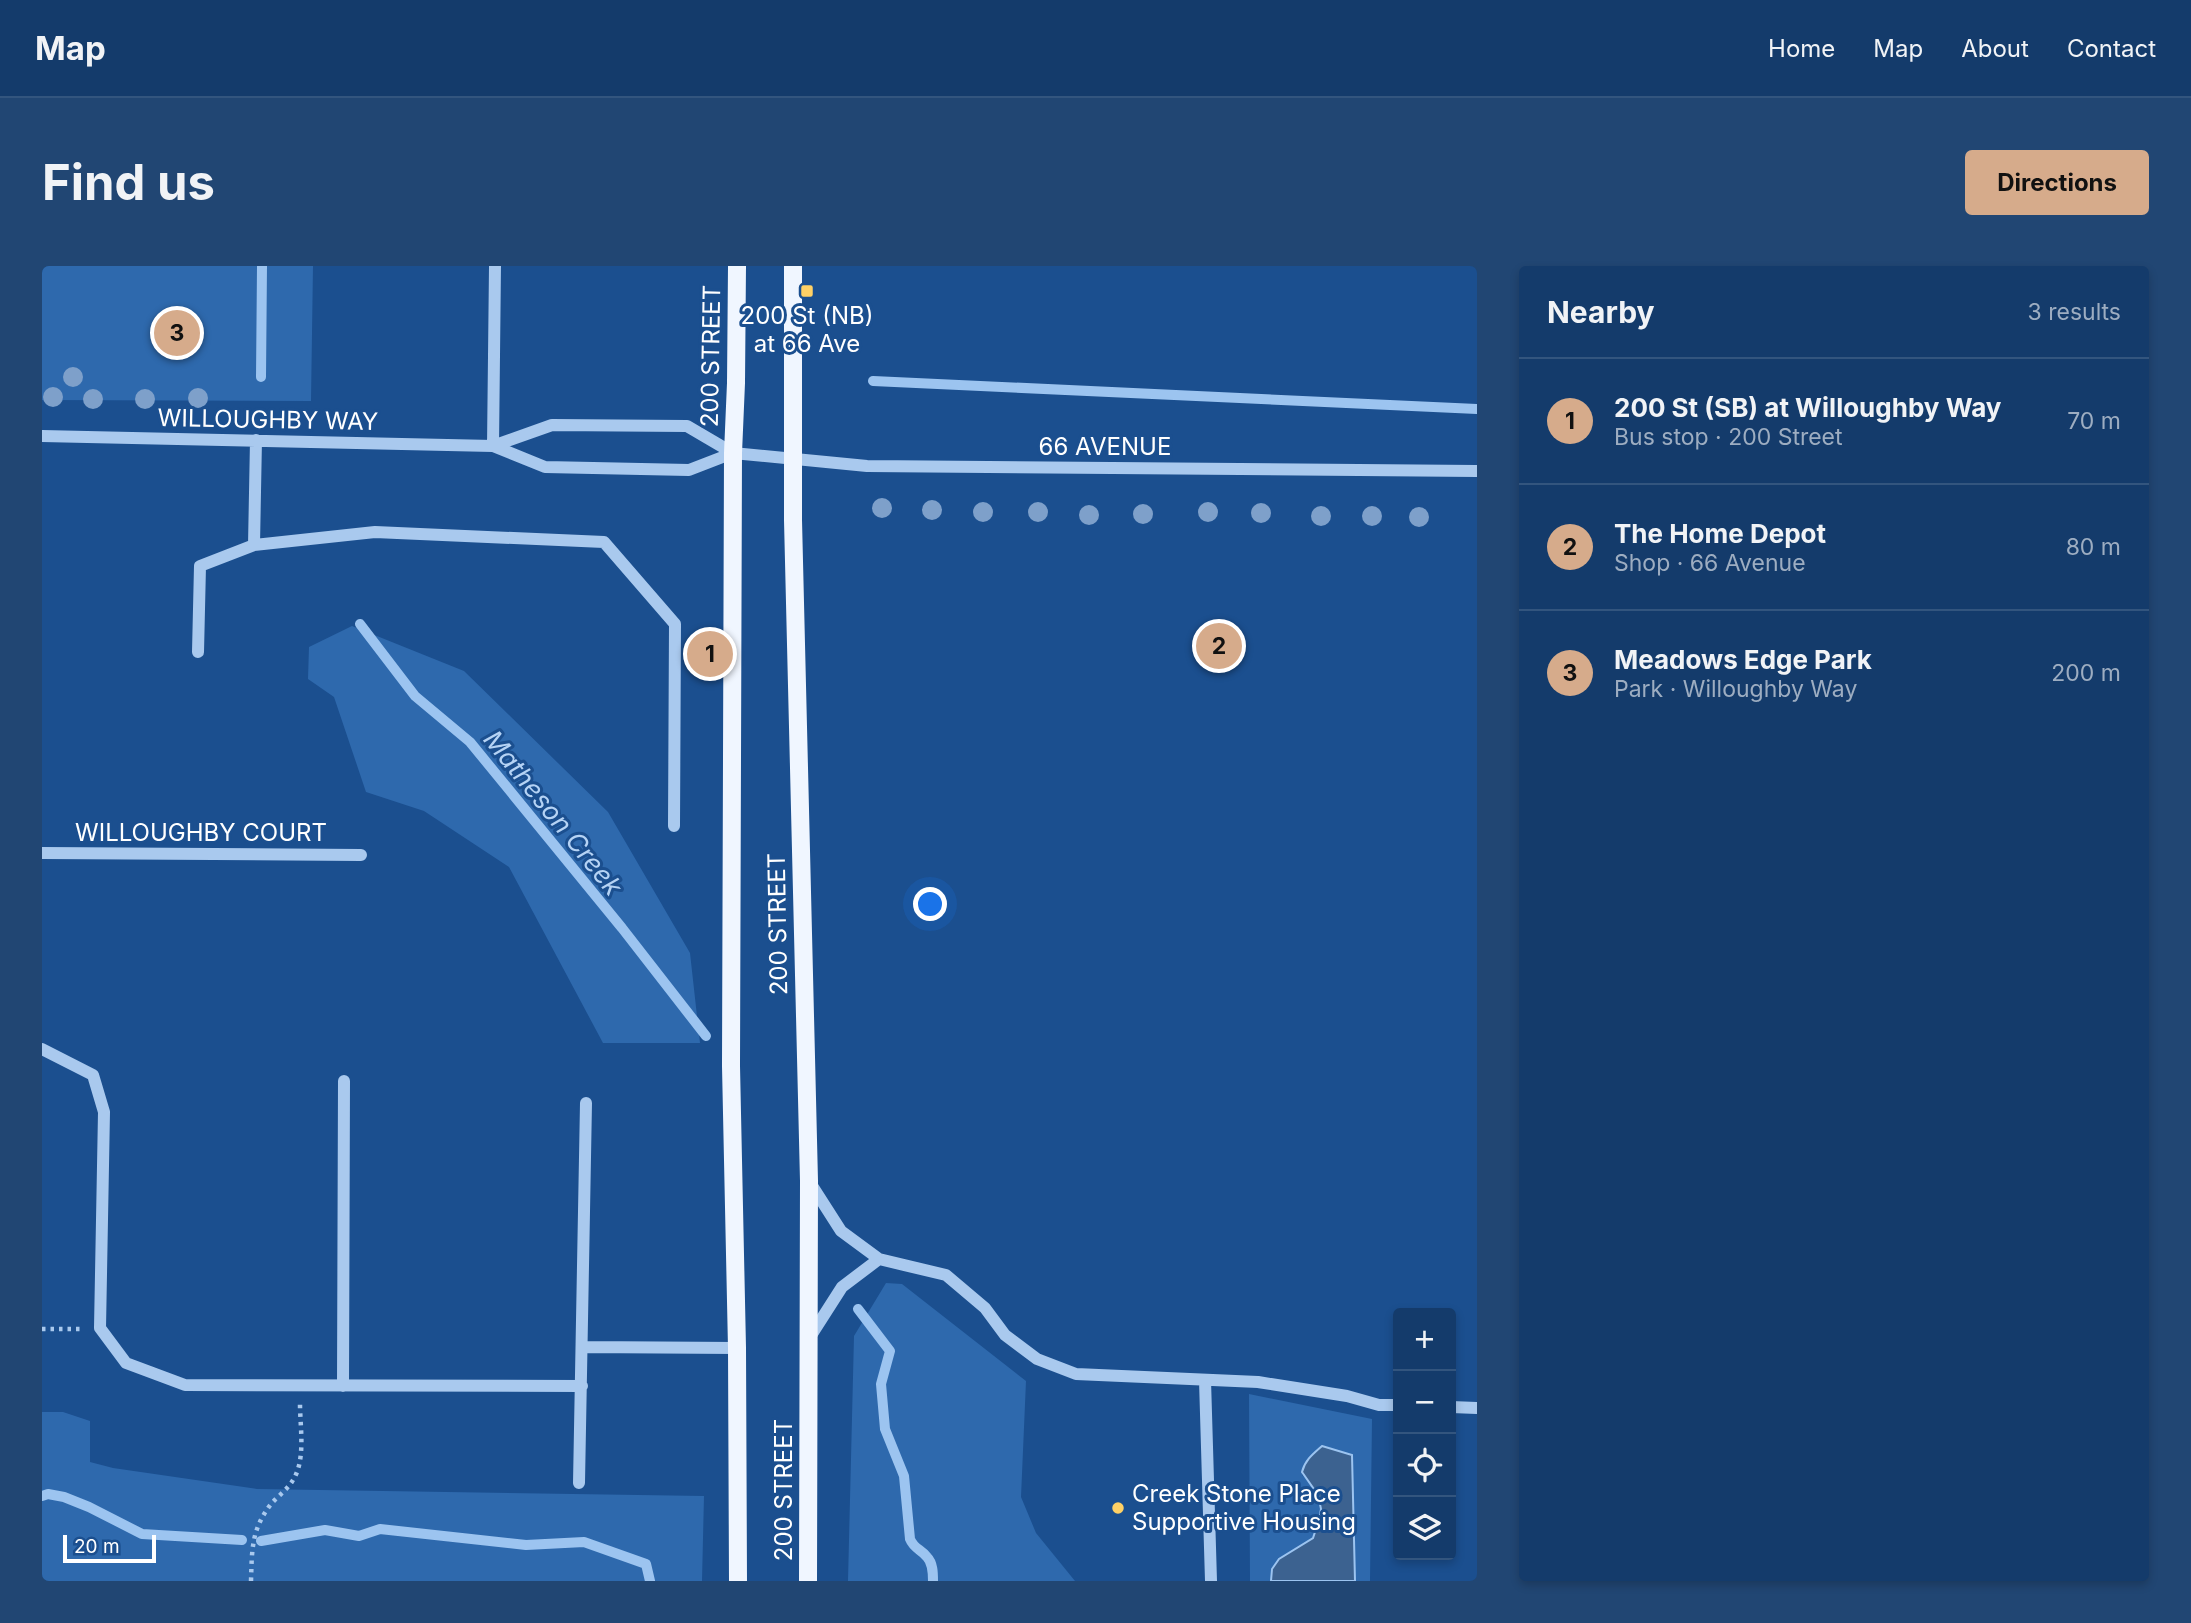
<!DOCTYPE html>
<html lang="en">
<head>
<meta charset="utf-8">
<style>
	body { margin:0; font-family:Inter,sans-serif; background:#214673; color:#f1f3f6 }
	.controls { position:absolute; right:21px; bottom:21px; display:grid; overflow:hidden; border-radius:7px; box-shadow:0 4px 10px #0003 }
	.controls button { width:63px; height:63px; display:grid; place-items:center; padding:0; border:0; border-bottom:2px solid #33557e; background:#143b6b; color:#f1f3f6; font:35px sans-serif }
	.scale { position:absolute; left:21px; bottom:18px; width:93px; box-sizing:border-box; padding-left:7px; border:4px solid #fff; border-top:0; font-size:19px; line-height:24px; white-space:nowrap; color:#fff; -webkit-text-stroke:5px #1b4f8f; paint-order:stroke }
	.you { position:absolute; left:889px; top:639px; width:24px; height:24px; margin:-18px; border:5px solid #fff; border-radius:50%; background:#1a73e8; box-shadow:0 0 0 10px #1a73e833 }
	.badge { display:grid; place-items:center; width:46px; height:46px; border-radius:50%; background:#d6ab8b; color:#111; font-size:23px; font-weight:700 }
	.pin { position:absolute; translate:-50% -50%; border:4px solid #fff; box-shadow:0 2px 7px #0006 }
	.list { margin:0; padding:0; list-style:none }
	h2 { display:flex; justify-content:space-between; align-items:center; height:91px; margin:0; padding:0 28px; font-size:30px }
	h2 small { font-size:23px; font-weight:400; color:#9dadc1 }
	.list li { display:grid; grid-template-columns:46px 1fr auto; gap:21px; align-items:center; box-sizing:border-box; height:126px; padding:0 28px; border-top:2px solid #33557e }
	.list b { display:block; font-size:26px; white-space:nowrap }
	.list p { margin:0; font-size:23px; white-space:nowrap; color:#9dadc1 }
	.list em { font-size:23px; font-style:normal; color:#9dadc1 }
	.icon { flex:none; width:38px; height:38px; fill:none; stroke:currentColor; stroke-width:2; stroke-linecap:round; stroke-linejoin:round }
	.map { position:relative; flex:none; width:1435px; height:1315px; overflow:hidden; border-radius:7px }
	header { display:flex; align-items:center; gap:42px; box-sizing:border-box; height:98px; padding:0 35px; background:#143b6b; border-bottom:2px solid #33557e }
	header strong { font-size:33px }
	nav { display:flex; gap:38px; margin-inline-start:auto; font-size:24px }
	.intro { display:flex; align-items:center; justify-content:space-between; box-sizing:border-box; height:168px; padding:0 42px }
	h1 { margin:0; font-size:49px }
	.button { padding:18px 32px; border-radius:7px; background:#d6ab8b; color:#111; font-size:24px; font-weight:700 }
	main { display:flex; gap:42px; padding:0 42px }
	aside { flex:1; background:#143b6b; border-radius:7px; box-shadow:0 4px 10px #0003 }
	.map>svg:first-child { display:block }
</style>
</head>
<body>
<header>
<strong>Map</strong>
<nav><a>Home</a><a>Map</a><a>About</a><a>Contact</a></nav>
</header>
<div class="intro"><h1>Find us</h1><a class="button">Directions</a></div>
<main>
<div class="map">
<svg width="1435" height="1315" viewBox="0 0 1435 1315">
	<rect width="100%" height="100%" fill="#1b4f8f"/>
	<path fill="#2e69ad" d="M0,0H271L269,135L0,134Z
		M310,360L422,405L566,546L648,687L658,777H561L467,601L382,545L324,526L292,431L266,413L267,381Z
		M844,1017L860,1018L984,1115L979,1231L994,1267L1033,1315H806L812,1070Z
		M1207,1128L1330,1153L1328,1315H1313L1310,1189L1281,1180L1261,1199L1260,1209C1278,1221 1286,1257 1269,1273C1252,1290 1230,1286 1229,1315H1208Z
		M0,1146H21L48,1155V1196L71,1202L215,1223L662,1230L660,1315H0Z"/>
	<path fill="#3c6290" stroke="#9cc4f0" stroke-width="2" d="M1280,1180L1310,1189L1313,1315H1229L1230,1303L1237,1293L1271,1272L1277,1254L1279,1243L1276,1229L1260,1206C1263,1194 1271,1188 1280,1180Z"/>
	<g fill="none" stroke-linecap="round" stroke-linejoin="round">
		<path stroke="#9cc4f0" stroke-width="10" d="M219,111L220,0
			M831,115L1435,143
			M318,358L373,430L428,476L580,662L664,770
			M816,1043L848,1085L839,1118L843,1163L862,1210L868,1273C872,1283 879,1283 885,1291C891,1297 891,1307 891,1315
			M0,1230L6,1228L22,1231L47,1241L100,1268L200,1274
			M219,1275L283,1264L317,1270L338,1263L484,1279L542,1276L604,1298L608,1315"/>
		<path stroke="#a9c9ee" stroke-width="4.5" stroke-dasharray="3.5 5" stroke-linecap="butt" d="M0,1063H38
			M209,1315C210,1284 209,1264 229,1238C236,1230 246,1223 251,1214C264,1194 258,1161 258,1138"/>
		<path stroke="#a9c9ee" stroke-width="12" d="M0,170L451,180L510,159L645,160L691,187
			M451,180L503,201L647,204L691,187L825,200L1435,205
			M451,180L453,0
			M212,279L214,174
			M156,386L158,300L212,279L333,266L562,276L633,358L632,560
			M0,587L319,589
			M0,783L51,809L62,846L58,1062L84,1097L143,1119L540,1120
			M767,915L799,965L837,993L800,1021L768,1071
			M837,993L904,1009L943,1042L963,1069L995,1093L1034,1108L1216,1116L1305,1130L1337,1139H1356
			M540,1081L695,1082
			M1163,1114L1169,1315
			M301,1120L302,815
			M1409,1141L1435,1142
			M537,1217L544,837"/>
		<path stroke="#f0f6ff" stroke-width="18" d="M695,0L694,117L691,187L689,800L695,1082L696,1315
			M751,0V254L767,915L766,1315"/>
	</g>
	<g fill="#7ea0ca">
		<circle cx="31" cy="111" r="10"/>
		<circle cx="11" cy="131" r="10"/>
		<circle cx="156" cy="132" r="10"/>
		<circle cx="51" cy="133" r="10"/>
		<circle cx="103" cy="133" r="10"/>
		<circle cx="840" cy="242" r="10"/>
		<circle cx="890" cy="244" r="10"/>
		<circle cx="941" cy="246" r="10"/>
		<circle cx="996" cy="246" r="10"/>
		<circle cx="1166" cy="246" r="10"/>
		<circle cx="1219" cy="247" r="10"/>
		<circle cx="1101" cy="248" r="10"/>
		<circle cx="1047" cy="249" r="10"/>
		<circle cx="1279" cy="250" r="10"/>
		<circle cx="1330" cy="250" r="10"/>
		<circle cx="1377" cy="251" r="10"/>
	</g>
	<g fill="#ffd166" stroke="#1b4f8f" stroke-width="2.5">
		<rect x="758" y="18" width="14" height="14" rx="3.5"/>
		<circle cx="1076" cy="1242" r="7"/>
	</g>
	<g text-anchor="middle" stroke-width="6" stroke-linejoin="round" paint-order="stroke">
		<g font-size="24" fill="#fff" stroke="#1b4f8f">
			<text x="765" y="58">200 St (NB)<tspan x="765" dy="28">at 66 Ave</tspan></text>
			<text x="1090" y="1236" text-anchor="start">Creek Stone Place<tspan x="1090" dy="28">Supportive Housing</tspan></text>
		</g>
		<g font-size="24" fill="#fff" stroke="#1b4f8f">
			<text transform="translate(669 90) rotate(-89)" y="8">200 STREET</text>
			<text transform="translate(226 154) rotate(1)" y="8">WILLOUGHBY WAY</text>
			<text x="1063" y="189">66 AVENUE</text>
			<text x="159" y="575">WILLOUGHBY COURT</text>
			<text transform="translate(736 658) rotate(-91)" y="8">200 STREET</text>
			<text transform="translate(742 1224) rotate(-90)" y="8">200 STREET</text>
		</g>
		<g font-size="26" font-style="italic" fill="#b5d3f5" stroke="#1b4f8f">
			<text transform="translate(511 547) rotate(51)" y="9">Matheson Creek</text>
		</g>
	</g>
</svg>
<div class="controls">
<button>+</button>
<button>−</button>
<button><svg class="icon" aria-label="locate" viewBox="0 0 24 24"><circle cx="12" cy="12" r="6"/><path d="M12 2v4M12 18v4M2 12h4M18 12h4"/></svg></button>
<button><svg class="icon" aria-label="layers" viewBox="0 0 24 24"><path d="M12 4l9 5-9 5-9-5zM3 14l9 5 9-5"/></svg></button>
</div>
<div class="scale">20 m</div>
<div class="you"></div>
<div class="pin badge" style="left:668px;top:388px">1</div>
<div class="pin badge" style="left:1177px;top:380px">2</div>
<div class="pin badge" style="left:135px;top:67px">3</div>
</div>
<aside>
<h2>Nearby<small>3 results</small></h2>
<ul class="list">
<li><span class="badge">1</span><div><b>200 St (SB) at Willoughby Way</b><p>Bus stop · 200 Street</p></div><em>70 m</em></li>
<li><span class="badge">2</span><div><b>The Home Depot</b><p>Shop · 66 Avenue</p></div><em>80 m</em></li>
<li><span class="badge">3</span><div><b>Meadows Edge Park</b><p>Park · Willoughby Way</p></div><em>200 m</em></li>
</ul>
</aside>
</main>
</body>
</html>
